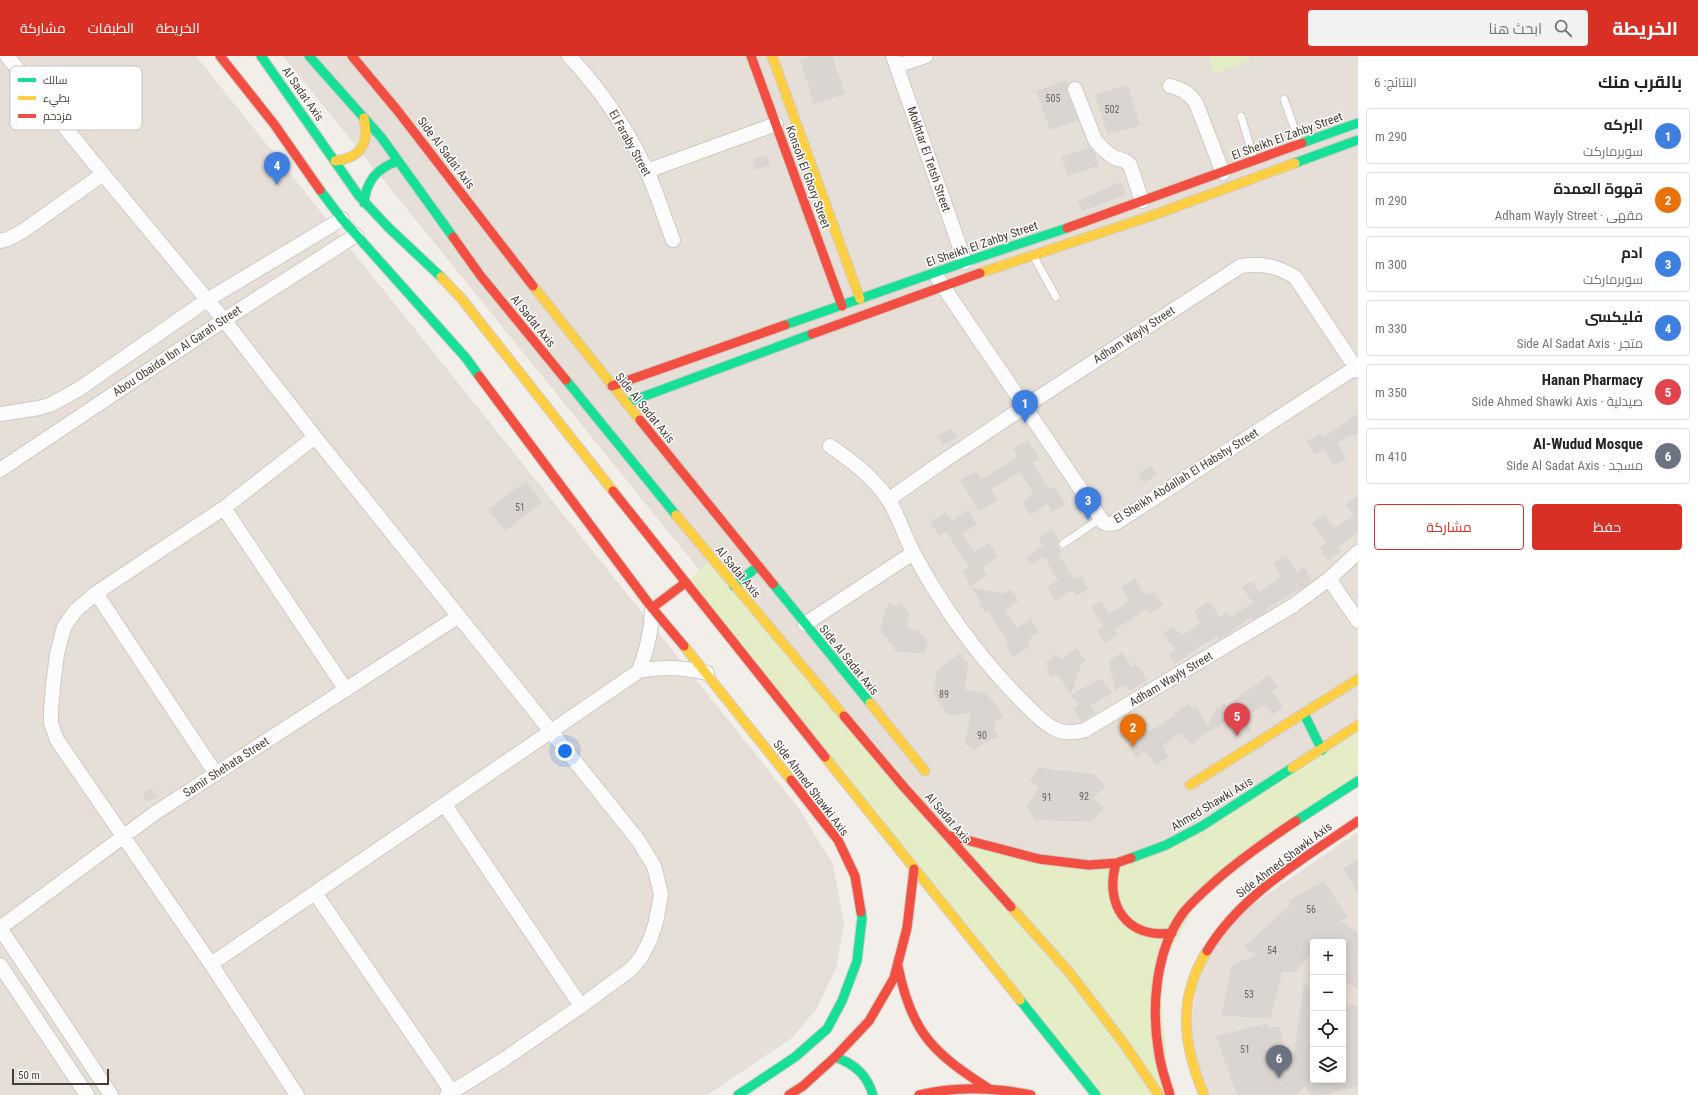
<!DOCTYPE html>
<html lang="ar">
<head>
<meta charset="utf-8">
<style>
	body { margin:0; font-family:"Roboto Condensed",Cairo,sans-serif; background:#f2f2f2; color:#222; direction:rtl }
	.controls { position:absolute; right:12px; bottom:12px; display:grid; overflow:hidden; border-radius:4px; box-shadow:0 2px 10px #0003 }
	.controls button { width:36px; height:36px; display:grid; place-items:center; padding:0; border:0; border-bottom:1px solid #e0e0e0; background:#fff; color:#222; font:20px sans-serif }
	.scale { position:absolute; left:12px; bottom:10px; width:97px; box-sizing:border-box; padding-left:4px; border:2px solid #483d34; border-top:0; font-size:11px; line-height:14px; white-space:nowrap; color:#483d34; -webkit-text-stroke:3px #fff; paint-order:stroke }
	.you { position:absolute; left:565px; top:695px; width:14px; height:14px; margin:-10px; border:3px solid #fff; border-radius:50%; background:#1a73e8; box-shadow:0 0 0 6px #1a73e833 }
	.badge { display:grid; place-items:center; width:26px; height:26px; border-radius:50%; background:#d93025; color:#fff; font-size:13px; font-weight:700 }
	.pin { position:absolute; translate:-50% -33px; filter:drop-shadow(0 1px 2px #0008) }
	.pin::after { content:''; position:absolute; top:21px; width:14px; height:12px; background:inherit; clip-path:polygon(0 0,100% 0,50% 100%) }
	.list { margin:0; padding:0; list-style:none }
	h2 { display:flex; justify-content:space-between; align-items:center; height:52px; margin:0; padding:0 16px; font-size:17px }
	h2 small { font-size:13px; font-weight:400; color:#767676 }
	.list li { display:grid; grid-template-columns:26px 1fr auto; gap:12px; align-items:center; box-sizing:border-box; height:56px; margin:0 8px 8px; padding:0 8px; border:1px solid #e0e0e0; border-radius:4px }
	.list b { display:block; font-size:15px; white-space:nowrap }
	.list p { margin:0; font-size:13px; white-space:nowrap; color:#767676 }
	.list em { font-size:13px; font-style:normal; color:#767676 }
	.actions { display:flex; gap:8px; padding:12px 16px }
	.actions a { flex:1; padding:9px 0; border:1px solid #d93025; border-radius:4px; text-align:center; font-size:14px; color:#d93025 }
	.actions .main { background:#d93025; color:#fff }
	.icon { flex:none; width:22px; height:22px; fill:none; stroke:currentColor; stroke-width:2; stroke-linecap:round; stroke-linejoin:round }
	.map { position:relative; flex:none; width:1358px; height:1039px; overflow:hidden; direction:ltr }
	header { display:flex; align-items:center; gap:24px; box-sizing:border-box; height:56px; padding:0 20px; background:#d93025; color:#fff }
	header strong { font-size:19px }
	nav { display:flex; gap:22px; margin-inline-start:auto; font-size:14px }
	.search { width:280px; height:36px; background:#f2f2f2; display:flex; align-items:center; gap:10px; box-sizing:border-box; padding:0 14px; border-radius:4px; color:#767676; font-size:15px }
	main { display:flex }
	aside { flex:1; background:#fff }
	.map>svg:first-child { display:block }
</style>
</head>
<body>
<header>
<strong>الخريطة</strong>
<div class="search"><svg class="icon" aria-label="search" viewBox="0 0 24 24"><circle cx="10" cy="10" r="6"/><path d="M15 15l6 6"/></svg>ابحث هنا</div>
<nav><a>الخريطة</a><a>الطبقات</a><a>مشاركة</a></nav>
</header>
<main>
<aside>
<h2>بالقرب منك<small>النتائج: 6</small></h2>
<ul class="list">
<li><span class="badge" style="background:#3f7fe0">1</span><div><b>البركه</b><p>سوبرماركت</p></div><em>290 m</em></li>
<li><span class="badge" style="background:#e8710a">2</span><div><b>قهوة العمدة</b><p>مقهى · Adham Wayly Street</p></div><em>290 m</em></li>
<li><span class="badge" style="background:#3f7fe0">3</span><div><b>ادم</b><p>سوبرماركت</p></div><em>300 m</em></li>
<li><span class="badge" style="background:#3f7fe0">4</span><div><b>فليكسى</b><p>متجر · Side Al Sadat Axis</p></div><em>330 m</em></li>
<li><span class="badge" style="background:#e0444e">5</span><div><b>Hanan Pharmacy</b><p>صيدلية · Side Ahmed Shawki Axis</p></div><em>350 m</em></li>
<li><span class="badge" style="background:#6b7280">6</span><div><b>Al-Wudud Mosque</b><p>مسجد · Side Al Sadat Axis</p></div><em>410 m</em></li>
</ul>
<div class="actions"><a class="main">حفظ</a><a>مشاركة</a></div>
</aside>
<div class="map">
<svg width="1358" height="1039" viewBox="0 0 1358 1039">
	<rect width="100%" height="100%" fill="#f2eeea"/>
	<path fill="#e6dfd7" fill-rule="evenodd" d="M0,0H196L797,750L833,808L844,868L836,912L817,952L792,982L707,1039H0Z
		M283,0H1358V707L1026,933L921,788Z
		M1358,776V1039H1209L1187,997L1201,895L1238,858ZM1313,886H1343V1024H1313Z"/>
	<path fill="#e5edc7" d="M1208,0H1248L1249,5L1214,17Z
		M712,503L947,779L1075,808L1151,794L1358,669V725L1200,839L1159,917L1170,1039H1096L685,527Z"/>
	<path fill="#dad5d0" d="M812,0H832L845,38L814,48L800,4Z
		M1066,24L1068,29L1067,36L1078,64L1050,74L1036,35Z
		M1128,29L1140,69L1108,79L1095,39Z
		M1090,91L1094,96L1099,110L1068,120L1061,101Z
		M767,99L770,109L755,114L752,104Z
		M1121,126L1126,139L1082,155L1077,145Z
		M1358,358V378L1347,381L1337,387L1346,403L1334,410L1324,394L1315,399L1307,385L1321,377L1323,381Z
		M952,372L957,381L943,389L938,380Z
		M1028,384L1039,403L1032,407L1049,433L1054,430L1065,448L1052,456L1047,448L1030,459L1022,446L1034,438L1020,416L991,433L998,444L979,455L960,424L976,415L981,423L1018,402L1013,393Z
		M1151,409L1157,418L1144,427L1138,418Z
		M526,425L542,447L505,475L488,453Z
		M1358,440V477L1337,492L1340,496L1328,504L1319,492L1326,487L1312,467L1324,458L1334,472L1354,460L1346,448Z
		M968,454L977,468L963,477L968,487L975,496L989,487L998,500L982,511L987,519L971,530L962,516L969,511L946,475L939,480L930,466L946,456L952,465Z
		M1052,473L1060,485L1057,489L1061,496L1058,498L1074,523L1080,519L1088,533L1076,540L1072,534L1055,545L1047,531L1058,524L1044,501L1031,509L1026,501L1043,490L1038,482Z
		M1286,499L1297,516L1304,511L1312,525L1300,534L1299,533L1266,553L1267,555L1253,564L1251,561L1219,584L1217,580L1186,599L1187,600L1175,608L1168,599L1175,594L1163,577L1173,571L1176,576L1179,574L1182,579L1200,567L1196,561L1195,554L1209,545L1220,561L1227,556L1230,561L1253,547L1242,531L1252,525L1259,536L1281,521L1273,507Z
		M1135,522L1146,540L1154,535L1163,549L1150,557L1147,553L1114,574L1117,579L1105,587L1097,575L1103,571L1091,551L1101,545L1109,558L1130,545L1121,531Z
		M971,531L1003,538L1011,533L1019,545L1005,554L1017,572L1031,563L1039,576L1031,581L1028,591L1013,601L1006,589L1009,588L988,555L985,557L978,546L980,545Z
		M888,547L897,550L901,547L909,559L906,572L919,575L928,588L924,597L896,596L880,572Z
		M1076,592L1086,605L1081,609L1071,638L1058,619L1050,622L1046,606L1056,598L1061,604Z
		M1122,596L1132,611L1136,608L1147,624L1130,635L1126,628L1115,635L1109,605Z
		M960,597L968,607L965,634L987,638L990,644L992,642L1003,661L996,664L994,674L998,680L973,694L965,687L971,657L949,659L934,641L936,616Z
		M1269,619L1278,631L1272,635L1283,651L1272,659L1264,648L1244,663L1251,675L1235,683L1226,666L1202,679L1203,680L1191,689L1186,682H1184L1179,677L1163,689L1168,701L1156,709L1146,695L1136,701L1124,684L1142,672L1146,677L1154,673L1176,659L1174,657L1189,648L1192,654L1196,651L1208,670L1216,653L1224,648L1226,650Z
		M1100,622L1112,637L1091,649L1095,657L1081,666L1073,652L1078,649L1071,639Z
		M1038,712L1094,718L1106,730L1093,742L1104,752L1092,766L1035,764L1027,750L1039,731L1030,725Z
		M151,732L157,740L147,746L142,738Z
		M1358,803V837L1343,813Z
		M1324,825L1348,862L1340,865L1358,878V933L1343,926V886H1313V894L1296,916H1282L1270,962L1221,960L1232,909L1256,899L1244,891L1291,848L1288,845Z
		M1304,928L1313,931V1024H1343V948L1358,950V1030L1324,1039H1310L1306,1030L1296,1039H1237L1216,980L1269,967L1268,971H1280L1291,1020Z"/>
	<g fill="none" stroke-linecap="round" stroke-linejoin="round">
		<g stroke="#cecac6" stroke-width="9">
			<path id="lane" d="M1284,43L1300,88
				M1241,60L1254,103
				M1034,201L1056,241
				M1063,488L1101,462"/>
		</g>
		<g stroke="#cecac6" stroke-width="16">
			<path id="street" d="M7,0L103,118L224,264L315,381L638,784L654,810L661,838L656,866L650,884L640,903L631,913L581,950L503,1004L447,1039
				M569,0C601,34 627,73 647,115C657,137 664,161 673,184
				M893,0L965,206
				M897,10L926,0
				M1170,30C1182,33 1189,37 1196,47L1223,117
				M1075,33L1095,84L1103,93L1113,101L1125,105L1130,109L1142,145
				M647,115L776,68
				M0,185L8,183L23,175L103,118
				M938,223L1103,466L1107,468L1116,467L1358,310
				M0,358L39,352L50,349L79,333L207,244L342,163
				M830,390C852,405 873,421 888,443C899,460 904,480 914,498C942,550 978,600 1019,642C1030,653 1040,665 1053,672C1064,678 1075,677 1085,674L1294,549L1329,523L1358,496
				M0,414L224,264L356,179
				M888,444L942,406L1024,351L1241,210C1262,207 1277,210 1295,221L1358,315
				M224,452L346,634
				M1329,523L1358,565
				M96,537L216,718
				M805,568L913,497
				M639,615C647,594 652,574 652,552
				M445,749L581,950
				M315,837L452,1036
				M0,872L155,757L459,560
				M0,872L111,1039
				M211,908L639,615C663,610 683,611 707,617
				M0,909L87,1039
				M297,1039L211,908L57,684L51,667V654L53,630L57,598L64,571L76,554L96,537L224,452L315,381"/>
		</g>
		<g stroke="#d3cbc1" stroke-width="11">
			<path id="fast" d="M261,0L359,140L388,171L441,221
				M309,0L381,81L453,181
				M1302,87L1358,67
				M1295,107L1358,84
				M320,134L342,163L466,302L479,320
				M364,147C366,125 377,112 398,105
				M785,269L965,206L1067,172
				M566,324L676,459
				M626,347L812,278
				M773,528L870,647
				M734,530L758,510
				M1304,658L1322,694
				M1296,765L1358,725
				M1131,802L1166,789L1202,770L1292,712
				M1020,944L1096,1039
				M835,1001C855,1008 867,1019 873,1039
				M738,1039L795,1001L827,973L842,945L857,905L862,862L861,856"/>
		</g>
		<g stroke="#d3cbc1" stroke-width="11">
			<path id="slow" d="M772,0L860,243
				M335,105C361,102 370,87 364,62
				M980,217L1151,160L1295,107
				M441,221L461,242L613,435
				M533,230L640,364
				M676,459L844,660
				M684,590L791,724
				M870,647L925,715
				M825,701L1020,944
				M1292,712L1358,669
				M1190,729L1358,623
				M1011,851L1070,917L1125,989L1159,1039
				M1204,1039C1183,989 1177,943 1207,895"/>
		</g>
		<g stroke="#d3cbc1" stroke-width="11">
			<path id="jam" d="M220,0L274,68L320,134
				M352,0L397,54L533,230
				M751,0L842,250
				M1067,172L1302,87
				M453,181L480,219L566,324
				M812,278L980,217
				M479,320L652,552L684,590
				M612,330L785,269
				M640,364L773,528
				M613,435L825,701
				M652,552L685,527
				M844,660L903,730L1011,851
				M791,724L838,784L855,820L861,856
				M947,779L1039,803L1089,809L1116,807L1131,802
				M1116,807C1104,849 1127,883 1172,877
				M1207,895C1242,837 1304,803 1358,765
				M898,910C911,976 933,997 988,1032
				M789,1039L803,1030L835,1001L869,965L894,922L907,872L914,813
				M919,1039C957,1030 993,1031 1031,1039
				M1170,1039C1166,1025 1161,1012 1159,998C1151,953 1155,895 1183,857C1191,847 1201,838 1211,829C1237,805 1266,785 1296,765"/>
		</g>
		<use href="#lane" stroke="#fdfcfc" stroke-width="7"/>
		<use href="#street" stroke="#fdfcfc" stroke-width="14"/>
		<use href="#fast" stroke="#16e098" stroke-width="9"/>
		<use href="#slow" stroke="#ffcf43" stroke-width="9"/>
		<use href="#jam" stroke="#f24e42" stroke-width="9"/>
	</g>
	<g text-anchor="middle" stroke-width="3" stroke-linejoin="round" paint-order="stroke">
		<g font-size="10" fill="#6e645d">
			<text x="1053" y="46">505</text>
			<text x="1112" y="57">502</text>
			<text x="520" y="455">51</text>
			<text x="944" y="642">89</text>
			<text x="982" y="683">90</text>
			<text x="1084" y="744">92</text>
			<text x="1047" y="745">91</text>
			<text x="1311" y="857">56</text>
			<text x="1272" y="898">54</text>
			<text x="1249" y="942">53</text>
			<text x="1245" y="997">51</text>
		</g>
		<g font-size="12" fill="#483d34" stroke="#fff">
			<text transform="translate(303 38) rotate(55)" y="4">Al Sadat Axis</text>
			<text transform="translate(1287 80) rotate(-20)" y="4">El Sheikh El Zahby Street</text>
			<text transform="translate(630 87) rotate(61)" y="4">El Faraby Street</text>
			<text transform="translate(446 97) rotate(53)" y="4">Side Al Sadat Axis</text>
			<text transform="translate(929 103) rotate(71)" y="4">Mokhtar El Tetsh Street</text>
			<text transform="translate(808 121) rotate(70)" y="4">Konsoh El Ghory Street</text>
			<text transform="translate(982 188) rotate(-19)" y="4">El Sheikh El Zahby Street</text>
			<text transform="translate(533 265) rotate(51)" y="4">Al Sadat Axis</text>
			<text transform="translate(1134 279) rotate(-33)" y="4">Adham Wayly Street</text>
			<text transform="translate(177 295) rotate(-34)" y="4">Abou Obaida Ibn Al Garah Street</text>
			<text transform="translate(645 352) rotate(51)" y="4">Side Al Sadat Axis</text>
			<text transform="translate(1186 420) rotate(-32)" y="4">El Sheikh Abdallah El Habshy Street</text>
			<text transform="translate(738 516) rotate(50)" y="4">Al Sadat Axis</text>
			<text transform="translate(849 604) rotate(51)" y="4">Side Al Sadat Axis</text>
			<text transform="translate(1171 623) rotate(-31)" y="4">Adham Wayly Street</text>
			<text transform="translate(226 711) rotate(-33)" y="4">Samir Shehata Street</text>
			<text transform="translate(811 732) rotate(53)" y="4">Side Ahmed Shawki Axis</text>
			<text transform="translate(1212 748) rotate(-31)" y="4">Ahmed Shawki Axis</text>
			<text transform="translate(948 762) rotate(49)" y="4">Al Sadat Axis</text>
			<text transform="translate(1284 804) rotate(-37)" y="4">Side Ahmed Shawki Axis</text>
		</g>
	</g>
	<rect x="10" y="10" width="132" height="64" rx="6" fill="#fff" stroke="#c8c5c2" stroke-width="1"/>
	<rect x="18" y="22" width="18" height="4" fill="#16e098"/>
	<rect x="18" y="40" width="18" height="4" fill="#ffcf43"/>
	<rect x="18" y="58" width="18" height="4" fill="#f24e42"/>
	<g font-size="11" fill="#483d34">
		<text x="43" y="28">سالك</text>
		<text x="43" y="46">بطيء</text>
		<text x="43" y="64">مزدحم</text>
	</g>
</svg>
<div class="controls">
<button>+</button>
<button>−</button>
<button><svg class="icon" aria-label="locate" viewBox="0 0 24 24"><circle cx="12" cy="12" r="6"/><path d="M12 2v4M12 18v4M2 12h4M18 12h4"/></svg></button>
<button><svg class="icon" aria-label="layers" viewBox="0 0 24 24"><path d="M12 4l9 5-9 5-9-5zM3 14l9 5 9-5"/></svg></button>
</div>
<div class="scale">50 m</div>
<div class="you"></div>
<div class="pin badge" style="left:1025px;top:367px;background:#3f7fe0">1</div>
<div class="pin badge" style="left:1133px;top:691px;background:#e8710a">2</div>
<div class="pin badge" style="left:1088px;top:464px;background:#3f7fe0">3</div>
<div class="pin badge" style="left:277px;top:129px;background:#3f7fe0">4</div>
<div class="pin badge" style="left:1237px;top:680px;background:#e0444e">5</div>
<div class="pin badge" style="left:1279px;top:1022px;background:#6b7280">6</div>
</div>
</main>
</body>
</html>
